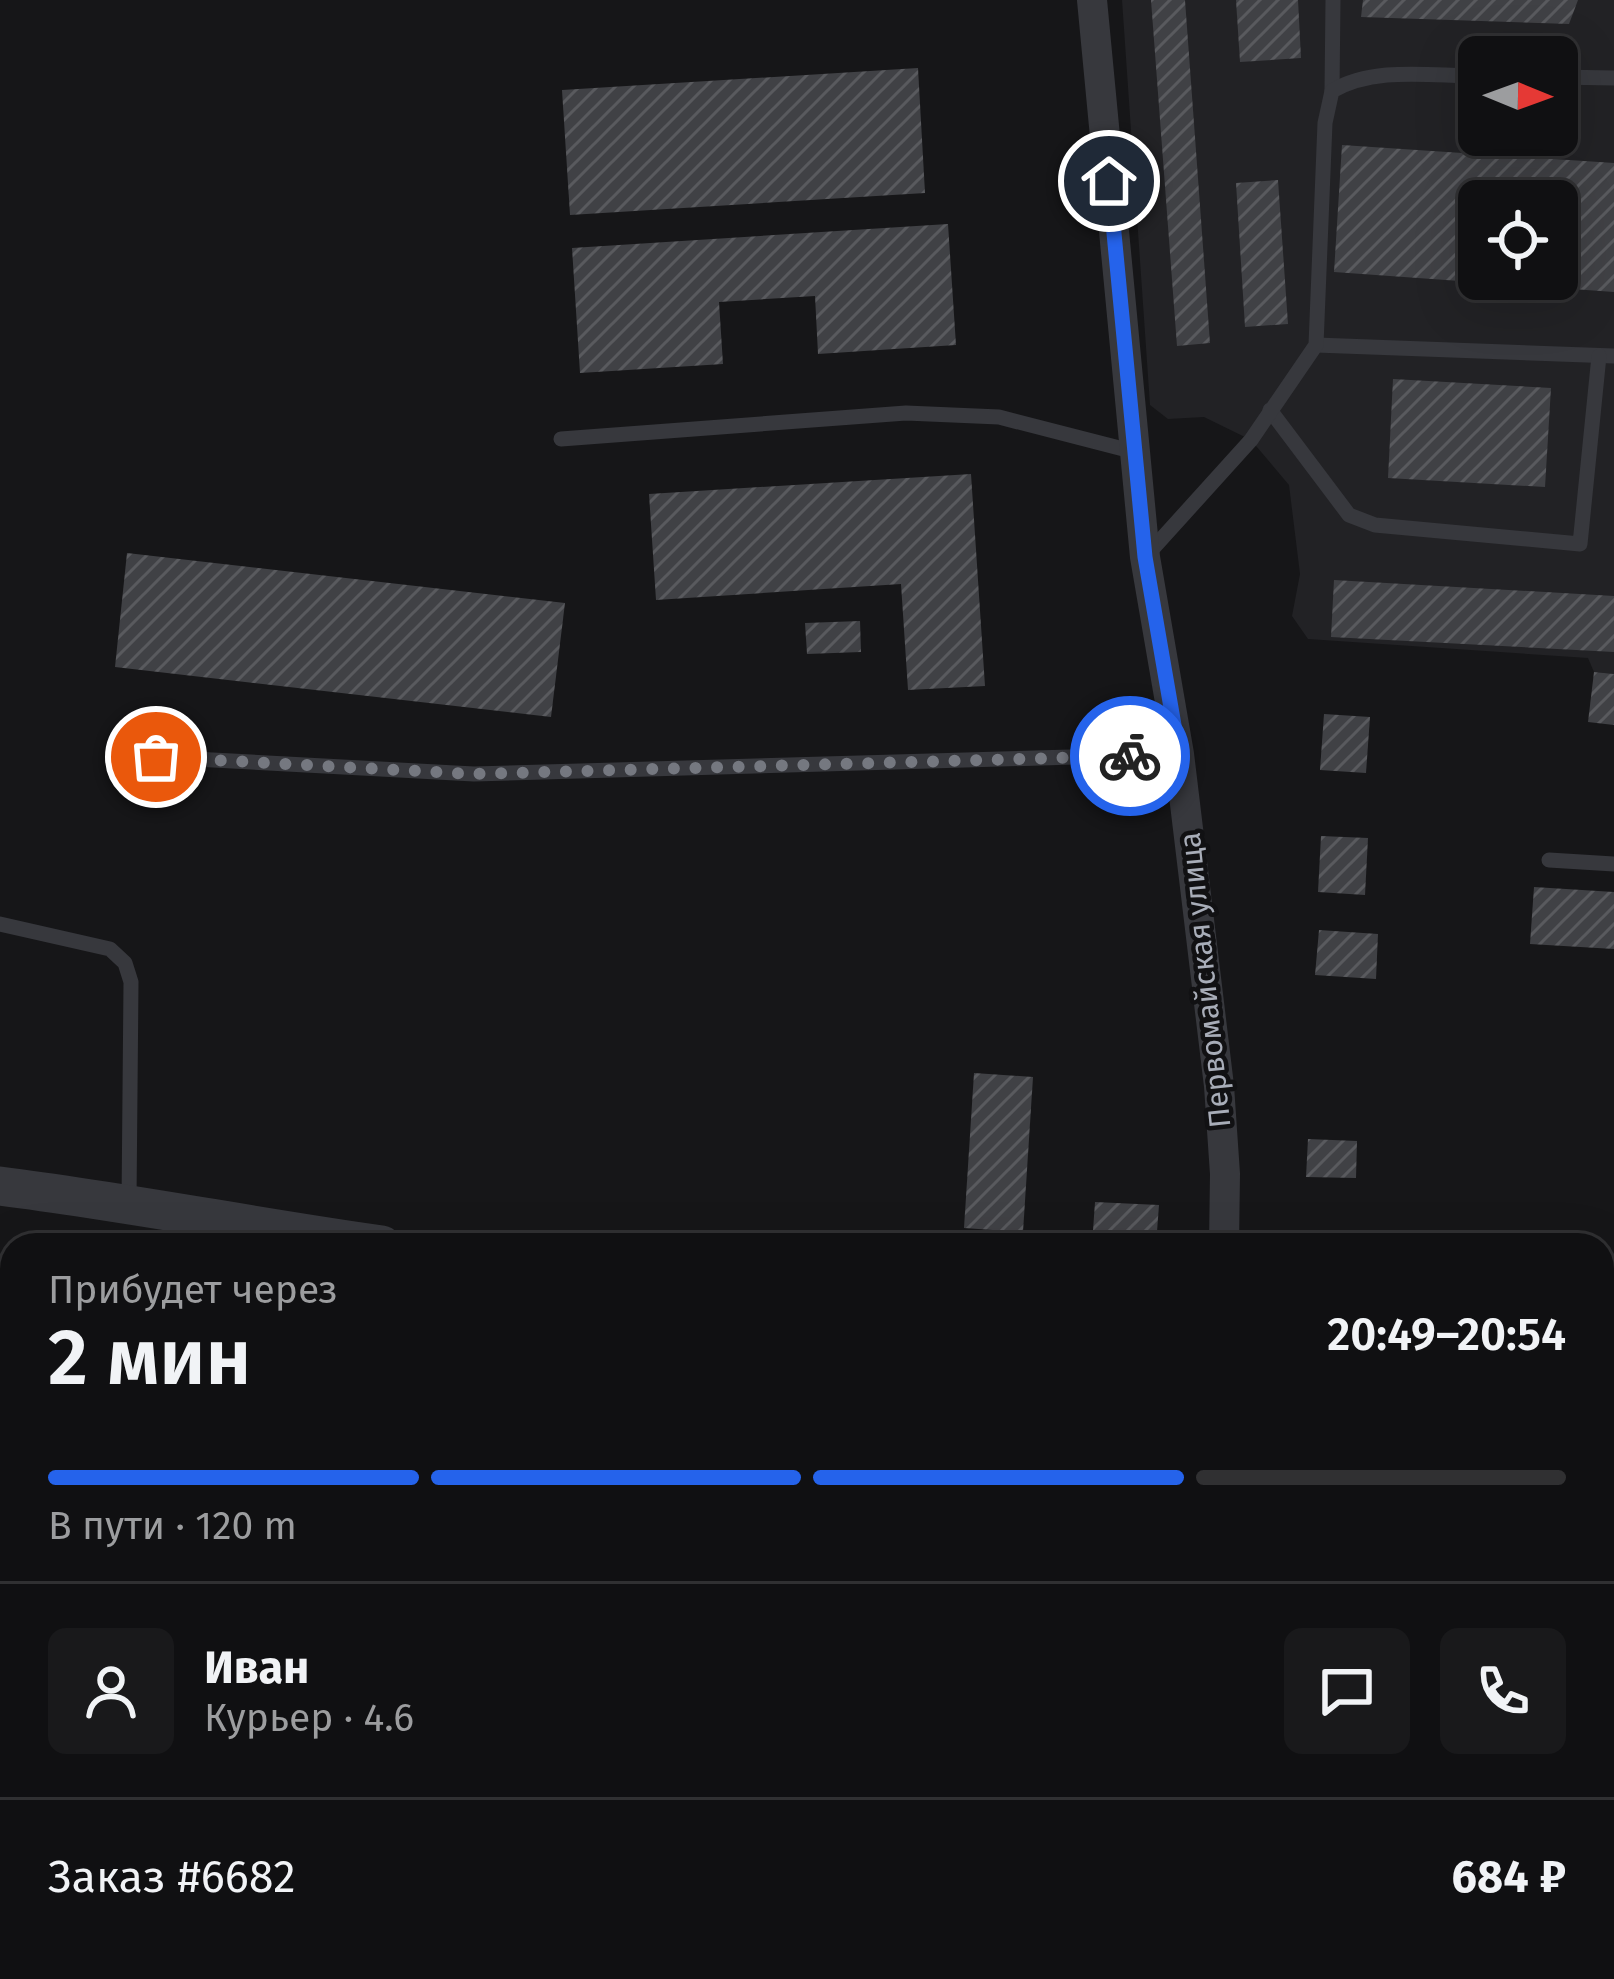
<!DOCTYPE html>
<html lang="ru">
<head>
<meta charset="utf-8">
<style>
	body { margin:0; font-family:"Fira Sans",sans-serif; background:#19191b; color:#f1f3f6; height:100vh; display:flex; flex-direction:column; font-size:45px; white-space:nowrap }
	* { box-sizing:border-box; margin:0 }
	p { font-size:39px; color:#9c9d9f }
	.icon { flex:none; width:66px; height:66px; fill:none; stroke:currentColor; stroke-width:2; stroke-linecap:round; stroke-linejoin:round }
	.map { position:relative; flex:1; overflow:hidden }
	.side { position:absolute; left:0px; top:1233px; width:1614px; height:747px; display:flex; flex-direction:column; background:#101012; border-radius:36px 36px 0 0; box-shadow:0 12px 48px #0002,0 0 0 3px #303032 }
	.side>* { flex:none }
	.needle { width:78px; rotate:91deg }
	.fabs { position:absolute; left:1458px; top:36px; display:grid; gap:24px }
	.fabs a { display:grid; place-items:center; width:120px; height:120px; border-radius:18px; background:#101012; box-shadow:0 12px 48px #0002,0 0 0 3px #303032; font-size:60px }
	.pin { position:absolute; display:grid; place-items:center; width:102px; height:102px; color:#fff; margin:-51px; border:6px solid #fff; border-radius:50%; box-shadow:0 3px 12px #0007 }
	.courier { position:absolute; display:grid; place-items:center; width:120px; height:120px; margin:-60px; border:9px solid #2563eb; border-radius:50%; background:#fff; color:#222; box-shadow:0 3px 15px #0007 }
	.head em { font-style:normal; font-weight:600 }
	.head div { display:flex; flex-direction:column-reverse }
	.head { display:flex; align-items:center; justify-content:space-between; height:204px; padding:0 48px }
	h1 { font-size:78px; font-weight:600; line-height:90px }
	.bar { display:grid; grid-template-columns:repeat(4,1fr); gap:18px 12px; align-content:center; height:144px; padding:0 48px }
	.bar i { height:15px; border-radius:9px; background:#303032 }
	.bar .selected { background:#2563eb }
	.bar p { grid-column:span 4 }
	.line { display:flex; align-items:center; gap:30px; padding:0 48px; border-top:3px solid #303032 }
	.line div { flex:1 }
	.round { display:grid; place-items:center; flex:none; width:126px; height:126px; border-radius:18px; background:#19191b }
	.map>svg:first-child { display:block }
	.built { fill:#222225; fill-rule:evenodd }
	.building { fill:url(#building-hatch); fill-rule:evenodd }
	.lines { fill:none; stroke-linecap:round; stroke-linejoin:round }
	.service { stroke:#37383d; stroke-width:15 }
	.minor { stroke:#37383d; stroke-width:30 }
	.tertiary { stroke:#37383d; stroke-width:39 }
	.done { stroke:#757880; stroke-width:12; stroke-dasharray:0 21.6 }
	.route { stroke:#2563eb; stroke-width:15 }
	.labels { text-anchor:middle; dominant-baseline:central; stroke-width:9; stroke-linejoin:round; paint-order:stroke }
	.street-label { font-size:30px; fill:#a8adb8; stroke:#111113 }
</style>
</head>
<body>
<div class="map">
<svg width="1614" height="1979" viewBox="0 0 1614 1979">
	<defs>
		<pattern id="building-hatch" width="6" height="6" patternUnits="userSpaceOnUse" patternTransform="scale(3)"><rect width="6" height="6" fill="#404145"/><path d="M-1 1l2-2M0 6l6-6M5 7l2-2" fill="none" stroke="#595a5e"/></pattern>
	</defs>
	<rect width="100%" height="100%" fill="#161618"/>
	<path class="built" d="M1122,0h492v674l-20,-2 -6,-14 -280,-19 -16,-23 8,-42 -11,-89 -38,-45 -47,-23 -36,2 -18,-14zM1479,57h78v78h-78zM1479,201h78v78h-78z"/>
	<g class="building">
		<polygon points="1151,0 1185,0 1210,343 1177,346"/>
		<polygon points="1236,0 1298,0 1301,58 1240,62"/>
		<polygon points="1363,0 1578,0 1569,24 1361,17"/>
		<polygon points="918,68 925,193 570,215 562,90"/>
		<path d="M1342,145l272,18v129l-280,-20zM1479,201h78v78h-78z"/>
		<polygon points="1278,180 1288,324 1245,327 1236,183"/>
		<polygon points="948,224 956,345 818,354 815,296 719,302 723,364 580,373 572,248"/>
		<polygon points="1393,379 1551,388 1545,487 1388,478"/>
		<polygon points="971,474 985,686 908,690 901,584 656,600 649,494"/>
		<polygon points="127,553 565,603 551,717 115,667"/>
		<polygon points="1334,580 1614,596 1614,652 1331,637"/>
		<polygon points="860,621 861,652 807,654 805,623"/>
		<polygon points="1594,672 1614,674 1614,725 1588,722"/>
		<polygon points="1324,714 1370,717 1366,773 1320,770"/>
		<polygon points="1321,836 1368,838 1365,895 1318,892"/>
		<polygon points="1534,887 1614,892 1614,949 1530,944"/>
		<polygon points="1319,930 1378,934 1376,979 1315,975"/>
		<polygon points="974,1073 1033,1077 1023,1232 964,1228"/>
		<polygon points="1308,1139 1357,1141 1356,1178 1306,1177"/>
		<polygon points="1095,1202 1159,1205 1156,1245 1092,1245"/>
		<polygon points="1310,1236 1362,1242 1362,1245 1309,1245"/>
		<polygon points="121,1968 171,1968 172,1979 123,1979"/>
		<polygon points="664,1968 710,1968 709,1979 664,1979"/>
		<polygon points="455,1971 537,1972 537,1979 455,1979"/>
	</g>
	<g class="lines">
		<g class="service">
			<polyline points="1557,77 1614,78"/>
			<polyline points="1332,91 1333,0"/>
			<polyline points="1316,345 1614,356"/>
			<polyline points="1270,410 1349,515 1375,525 1580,544 1599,356"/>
			<polyline points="561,439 906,413 999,417 1135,452"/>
			<path d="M1147,555l104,-115 65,-95 9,-222 7,-32c43,-25 98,-15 147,-15"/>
			<polyline points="156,757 474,774 1179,754"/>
			<polyline points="1549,860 1614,864"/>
			<polyline points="0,924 110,949 125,963 131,982 129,1202"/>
		</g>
		<g class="minor">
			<polyline points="1092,0 1145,557 1179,754 1219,1086 1225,1174 1224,1245"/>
			<polyline points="1225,1968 1225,1979"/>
			<polyline points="602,1979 602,1968"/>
		</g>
		<g class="tertiary">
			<path d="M0,1186c128,16 254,41 382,59"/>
			<polyline points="1602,1403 1614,1404"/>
		</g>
	</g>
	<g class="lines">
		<polyline class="done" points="156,757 474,774 1130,756"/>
		<polyline class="route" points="1109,181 1145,557 1179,754 1130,756"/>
	</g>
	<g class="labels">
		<g class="street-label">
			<text transform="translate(1205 980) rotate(-96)">Первомайская улица</text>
		</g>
	</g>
</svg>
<div class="fabs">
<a><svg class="needle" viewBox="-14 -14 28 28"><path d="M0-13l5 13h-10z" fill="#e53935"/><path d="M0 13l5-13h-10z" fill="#9c9d9f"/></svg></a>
<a><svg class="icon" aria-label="locate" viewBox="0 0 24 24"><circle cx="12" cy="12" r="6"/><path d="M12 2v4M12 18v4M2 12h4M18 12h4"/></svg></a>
</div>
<div class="pin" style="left:156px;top:757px;background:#ea580c"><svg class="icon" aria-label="bag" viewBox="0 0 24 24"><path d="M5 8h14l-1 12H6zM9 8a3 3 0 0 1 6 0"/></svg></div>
<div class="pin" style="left:1109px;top:181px;background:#1f2937"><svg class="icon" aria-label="home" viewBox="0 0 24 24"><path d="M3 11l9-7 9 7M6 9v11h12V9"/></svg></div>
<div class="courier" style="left:1130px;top:756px"><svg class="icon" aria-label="bike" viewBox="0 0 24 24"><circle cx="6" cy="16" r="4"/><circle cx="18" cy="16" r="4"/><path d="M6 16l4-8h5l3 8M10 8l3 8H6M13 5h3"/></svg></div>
<section class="side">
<div class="head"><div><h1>2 мин</h1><p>Прибудет через</p></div><em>20:49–20:54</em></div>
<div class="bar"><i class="selected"></i><i class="selected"></i><i class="selected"></i><i></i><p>В пути · 120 m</p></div>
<div class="line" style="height:216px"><a class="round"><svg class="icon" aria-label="person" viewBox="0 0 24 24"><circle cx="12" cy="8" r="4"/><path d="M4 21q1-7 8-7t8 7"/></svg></a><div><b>Иван</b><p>Курьер · 4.6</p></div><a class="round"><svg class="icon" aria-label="chat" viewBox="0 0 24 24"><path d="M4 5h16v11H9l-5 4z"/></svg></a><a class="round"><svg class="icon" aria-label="phone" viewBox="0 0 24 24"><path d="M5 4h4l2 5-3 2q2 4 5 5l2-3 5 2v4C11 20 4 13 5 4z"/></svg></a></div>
<div class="line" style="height:156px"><div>Заказ #6682</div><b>684 ₽</b></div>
</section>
</div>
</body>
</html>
